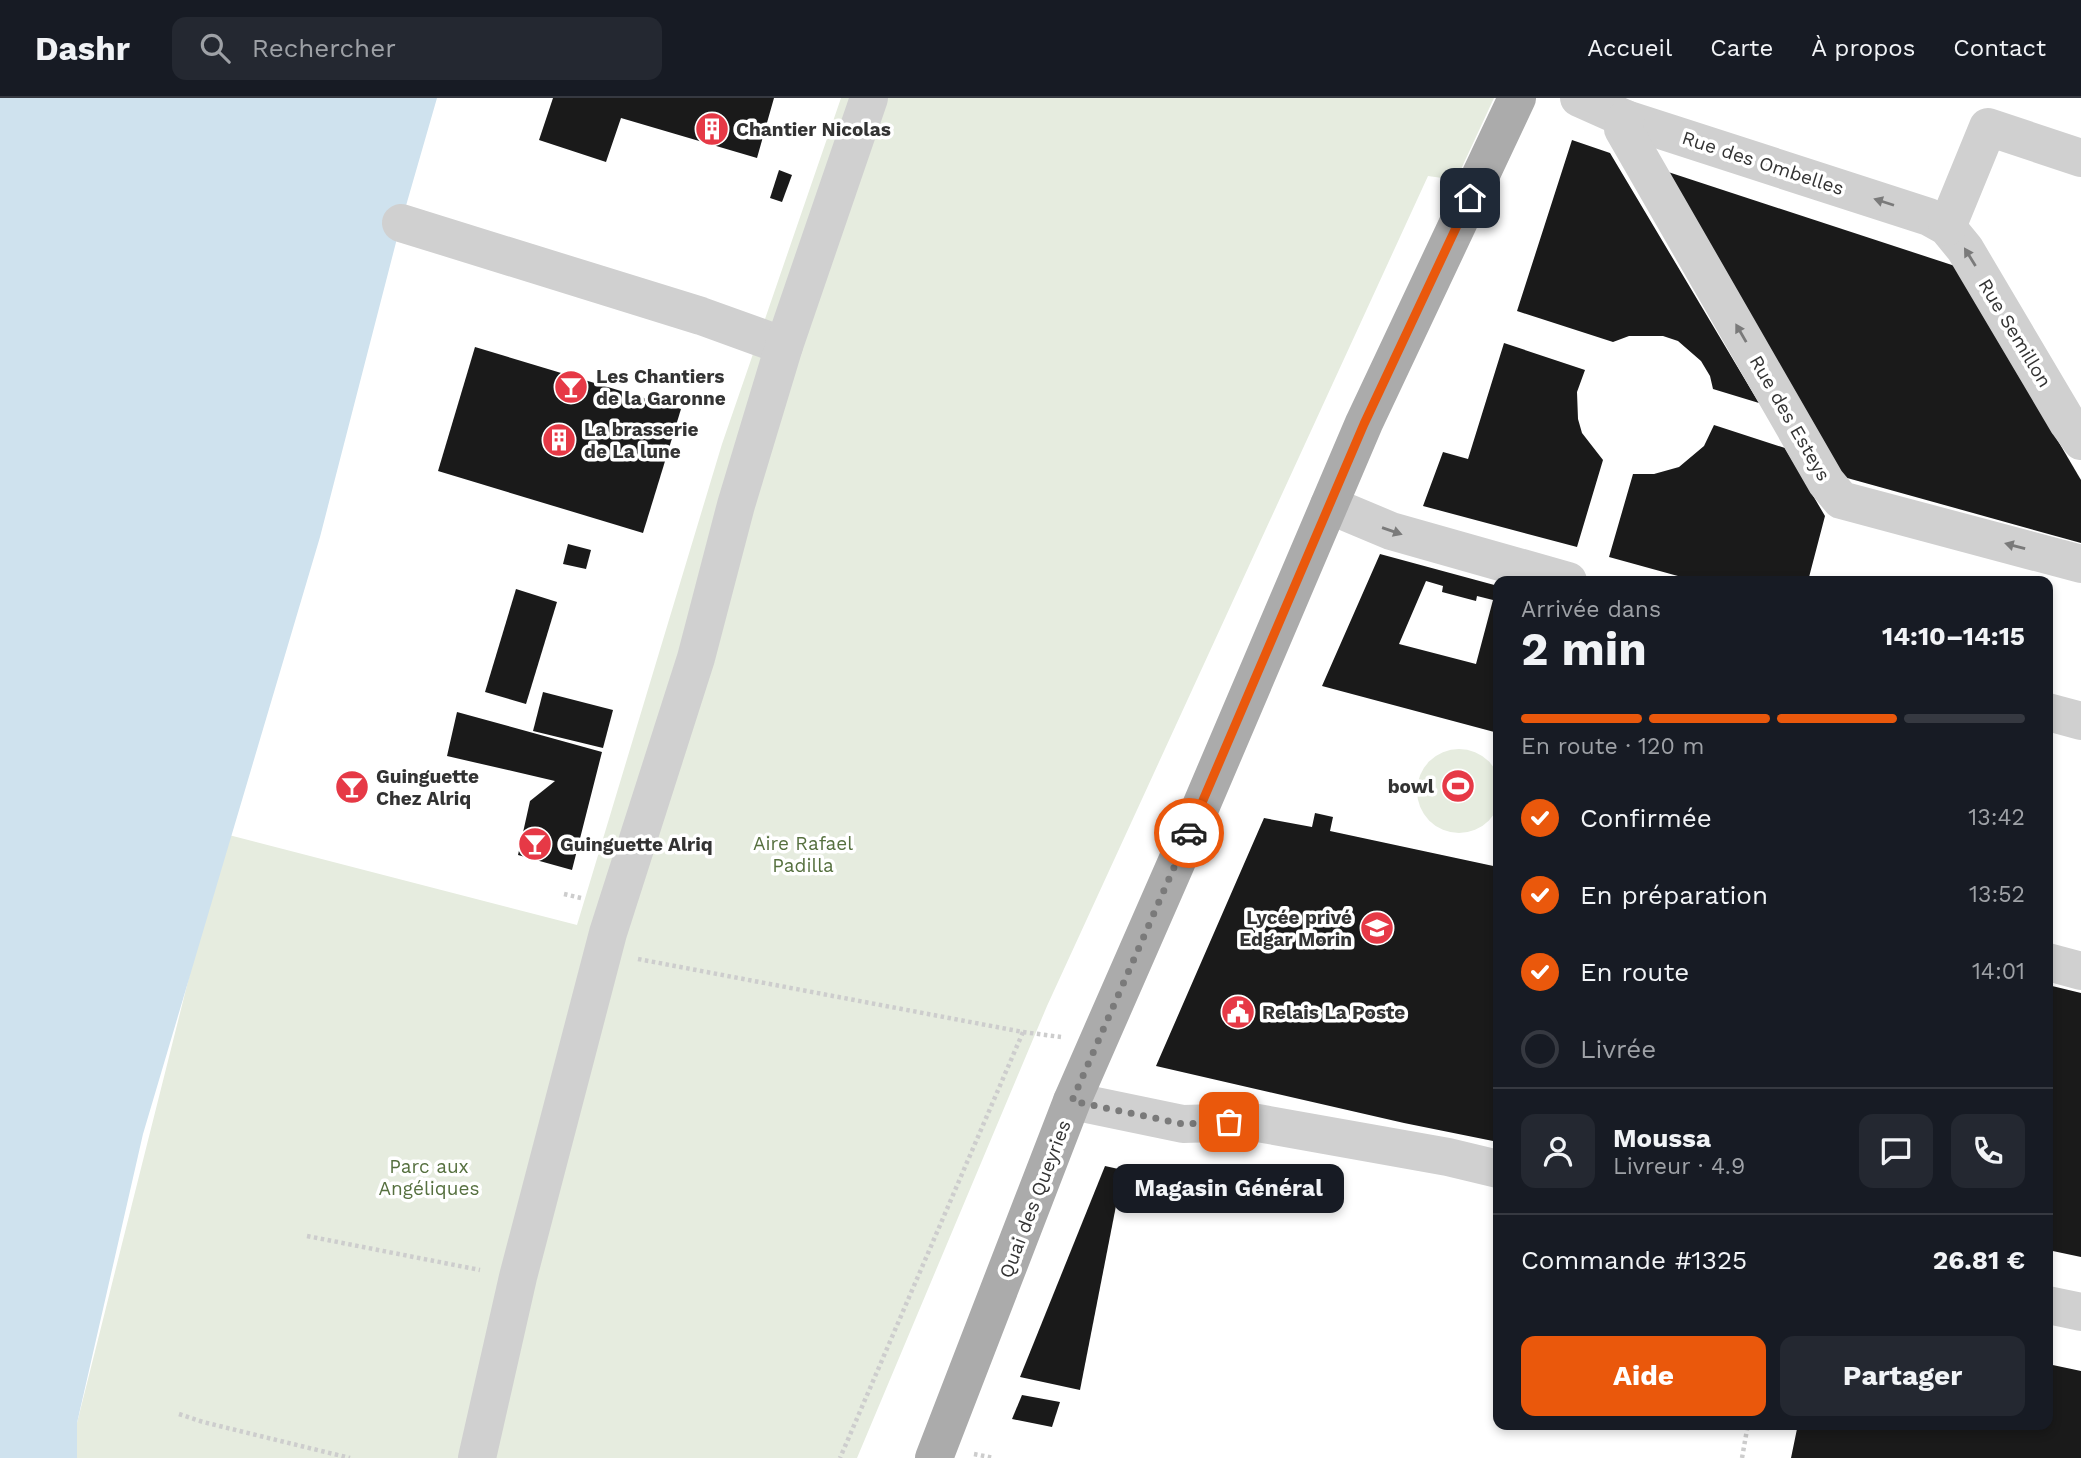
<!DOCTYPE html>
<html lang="fr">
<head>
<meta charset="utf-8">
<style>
	body { margin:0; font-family:"Work Sans",sans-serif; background:#242831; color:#f1f3f6; height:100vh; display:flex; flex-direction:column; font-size:26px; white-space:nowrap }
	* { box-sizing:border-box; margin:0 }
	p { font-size:23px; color:#9ea1a6 }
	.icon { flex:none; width:38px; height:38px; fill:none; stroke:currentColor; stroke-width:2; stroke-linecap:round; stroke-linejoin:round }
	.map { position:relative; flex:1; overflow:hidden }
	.panel { position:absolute; left:1493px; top:478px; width:560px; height:854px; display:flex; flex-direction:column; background:#171b24; border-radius:14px; box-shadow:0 4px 10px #0003 }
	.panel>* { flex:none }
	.pin { position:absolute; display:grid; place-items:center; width:60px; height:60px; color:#fff; margin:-30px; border-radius:14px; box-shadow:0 4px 10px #0006 }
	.courier { position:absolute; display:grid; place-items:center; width:70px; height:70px; margin:-35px; border:5px solid #ea580c; border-radius:50%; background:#fff; color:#222; box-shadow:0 2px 9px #0007 }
	.bubble { position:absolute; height:49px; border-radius:14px; background:#171b24; box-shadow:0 4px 10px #0003; font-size:23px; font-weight:700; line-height:49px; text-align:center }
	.head em { font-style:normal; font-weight:700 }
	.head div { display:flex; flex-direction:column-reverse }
	.head { display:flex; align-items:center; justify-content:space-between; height:119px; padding:0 28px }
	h1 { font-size:46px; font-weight:700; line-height:52px }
	.bar { display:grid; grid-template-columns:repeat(4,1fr); gap:10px 7px; align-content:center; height:84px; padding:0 28px }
	.bar i { height:9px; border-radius:5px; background:#363941 }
	.bar .active { background:#ea580c }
	.bar p { grid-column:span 4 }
	.line { display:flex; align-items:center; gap:18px; padding:0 28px; border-top:2px solid #363941 }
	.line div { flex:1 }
	.round { display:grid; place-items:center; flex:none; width:74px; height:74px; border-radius:14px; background:#242831 }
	ol { padding:0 28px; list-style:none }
	li { display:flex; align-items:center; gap:21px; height:77px }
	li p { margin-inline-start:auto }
	li .icon { padding:7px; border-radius:50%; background:#ea580c; color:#fff; stroke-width:4 }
	li:last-child { color:#9ea1a6 }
	li i { width:38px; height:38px; border:4px solid #363941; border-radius:50% }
	.cta { display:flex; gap:14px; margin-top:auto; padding:14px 28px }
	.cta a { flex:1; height:80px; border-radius:14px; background:#ea580c; color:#fff; font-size:28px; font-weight:700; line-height:80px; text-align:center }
	.cta a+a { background:#242831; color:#f1f3f6 }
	header { display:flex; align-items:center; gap:42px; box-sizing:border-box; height:98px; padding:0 35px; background:#171b24; border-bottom:2px solid #363941 }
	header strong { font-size:33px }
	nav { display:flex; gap:38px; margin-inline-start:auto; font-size:24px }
	.search { width:490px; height:63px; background:#242831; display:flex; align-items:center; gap:18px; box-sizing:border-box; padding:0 24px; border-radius:14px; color:#9ea1a6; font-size:26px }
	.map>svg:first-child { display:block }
	.green { fill:#e6ecdf }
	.water { fill:#cfe2ee }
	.building { fill:#1a1a1a; fill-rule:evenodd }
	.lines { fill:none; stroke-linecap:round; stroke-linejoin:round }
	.path { stroke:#cdcdcd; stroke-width:4.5; stroke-dasharray:3.5 3.5; stroke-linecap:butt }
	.minor { stroke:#d0d0d0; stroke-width:38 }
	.major { stroke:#ababab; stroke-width:38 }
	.oneway { fill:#7a7a7a }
	.done { stroke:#7a7a7a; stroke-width:7; stroke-dasharray:0 12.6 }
	.route { stroke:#ea580c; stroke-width:9 }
	.labels { text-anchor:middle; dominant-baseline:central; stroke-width:7; stroke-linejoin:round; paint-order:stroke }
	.poi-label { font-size:19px; font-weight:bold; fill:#333; stroke:#fff; text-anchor:start }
	.street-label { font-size:19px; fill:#333; stroke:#fff }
	.park-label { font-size:19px; fill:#56703f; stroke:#fff }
</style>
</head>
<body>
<header>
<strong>Dashr</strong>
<div class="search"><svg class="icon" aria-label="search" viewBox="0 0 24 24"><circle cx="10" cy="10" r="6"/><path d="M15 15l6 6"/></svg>Rechercher</div>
<nav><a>Accueil</a><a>Carte</a><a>À propos</a><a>Contact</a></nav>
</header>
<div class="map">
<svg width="2081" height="1360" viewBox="0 0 2081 1360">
	<rect width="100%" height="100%" fill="#fff"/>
	<g class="green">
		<polygon points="841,0 1494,0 1456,82 1428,78 1047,908 857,1360 77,1360 77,1325 225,736 577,827 722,346"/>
		<circle cx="1459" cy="693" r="42"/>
	</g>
	<polygon class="water" points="0,0 437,0 401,125 320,439 143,1036 77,1325 77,1360 0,1360"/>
	<g class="building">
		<polygon points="553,0 774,0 757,60 621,20 606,64 539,42"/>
		<polygon points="1572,42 1610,55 1759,305 1713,291 1710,278 1701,263 1678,243 1663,238 1629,238 1613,244 1517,213"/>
		<polygon points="1659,71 1955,168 2081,382 2081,445 1840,378"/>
		<polygon points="779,72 792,77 782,104 770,100"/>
		<polygon points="1504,245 1585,272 1577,294 1578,321 1582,335 1603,362 1577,449 1423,408 1443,354 1468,361"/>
		<polygon points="475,249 681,311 643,435 438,373"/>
		<polygon points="1714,327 1785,350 1825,418 1808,483 1696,483 1609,459 1633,376 1654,376 1679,369 1704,348"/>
		<polygon points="568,446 591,452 586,471 563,466"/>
		<path d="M1380,456l118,32v147l-176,-47zM1426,483l17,5 -1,6 34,9 1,-5 16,4 -17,64 -77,-20z"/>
		<polygon points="516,491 557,504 526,606 485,594"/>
		<polygon points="543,594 613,612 603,650 533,633"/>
		<polygon points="457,614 602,654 572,772 518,757 530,703 555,683 447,658"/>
		<polygon points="1315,715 1333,719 1330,733 1498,769 1498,1044 1404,1025 1156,968 1264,720 1312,729"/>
		<polygon points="2048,887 2081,895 2081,1159 2048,1152"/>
		<polygon points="1105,1068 1123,1072 1080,1292 1020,1279"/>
		<polygon points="2048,1266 2081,1273 2081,1360 1791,1360 1798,1326 2048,1326"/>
		<polygon points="1022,1297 1060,1304 1052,1329 1012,1321"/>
	</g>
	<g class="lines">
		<g class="path">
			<polyline points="564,796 581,800"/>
			<polyline points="638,861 1023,934 840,1360"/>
			<polyline points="1023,934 1061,939"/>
			<polyline points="307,1138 480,1172"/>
			<polyline points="179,1316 203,1324 350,1360"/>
			<polyline points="974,1356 994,1360"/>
			<polyline points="1742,1360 1748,1326"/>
		</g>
		<g class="minor">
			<polyline points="1579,0 1626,21 1929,119 1947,129 1965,151 2068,325 2081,343"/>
			<polyline points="1626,21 1623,31 1826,384 1841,402 2081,466"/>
			<polyline points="401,125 701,218 784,248"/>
			<polyline points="1947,129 1988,29 2081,60"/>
			<polyline points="1329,407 1391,433 1568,483"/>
			<polyline points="2048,614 2081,623"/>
			<polyline points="2048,864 2081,873"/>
			<polyline points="1072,1003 1183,1026 1252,1024 1448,1059 1498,1071"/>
			<polyline points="2048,1207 2081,1214"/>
			<polyline points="477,1360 518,1179 608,835 696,560 736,407 784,248 869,0"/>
		</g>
		<polyline class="major" points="934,1360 1072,1003 1195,722 1364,325 1517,0"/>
	</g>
	<defs><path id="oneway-solid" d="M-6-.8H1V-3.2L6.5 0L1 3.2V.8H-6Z" transform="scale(1.75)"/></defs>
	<g class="oneway">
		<use href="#oneway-solid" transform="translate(1884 104) rotate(-162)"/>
		<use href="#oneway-solid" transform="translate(1970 159) rotate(-122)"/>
		<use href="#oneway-solid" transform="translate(1741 235) rotate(-120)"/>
		<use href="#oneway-solid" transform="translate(1392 433) rotate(19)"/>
		<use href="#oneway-solid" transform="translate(2015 448) rotate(-165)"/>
	</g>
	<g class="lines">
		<polyline class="done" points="1189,735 1072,1003 1183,1026 1229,1024"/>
		<polyline class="route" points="1189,735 1364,326 1470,100"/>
	</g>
	<defs>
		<g id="building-disc" transform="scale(1.75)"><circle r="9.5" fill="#e63946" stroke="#fff"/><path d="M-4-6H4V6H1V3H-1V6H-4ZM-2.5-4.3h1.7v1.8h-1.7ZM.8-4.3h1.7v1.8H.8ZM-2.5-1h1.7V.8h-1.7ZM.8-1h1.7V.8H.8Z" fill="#fff"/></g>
		<g id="bar-disc" transform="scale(1.75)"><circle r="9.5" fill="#e63946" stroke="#fff"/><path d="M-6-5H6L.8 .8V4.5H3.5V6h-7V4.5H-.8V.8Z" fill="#fff"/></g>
		<g id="stadium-disc" transform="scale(1.75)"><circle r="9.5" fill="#e63946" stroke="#fff"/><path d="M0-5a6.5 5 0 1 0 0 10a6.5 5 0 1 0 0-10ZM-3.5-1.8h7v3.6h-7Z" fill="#fff"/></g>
		<g id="school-disc" transform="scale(1.75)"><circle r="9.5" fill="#e63946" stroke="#fff"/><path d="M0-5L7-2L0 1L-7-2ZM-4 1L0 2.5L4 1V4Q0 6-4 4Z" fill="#fff"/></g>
		<g id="civic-disc" transform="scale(1.75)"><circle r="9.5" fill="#e63946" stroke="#fff"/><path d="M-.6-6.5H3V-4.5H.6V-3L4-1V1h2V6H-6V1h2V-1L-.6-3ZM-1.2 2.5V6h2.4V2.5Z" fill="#fff"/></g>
	</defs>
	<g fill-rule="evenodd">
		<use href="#building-disc" x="712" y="31"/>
		<use href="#bar-disc" x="571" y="289"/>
		<use href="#building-disc" x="559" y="342"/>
		<use href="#stadium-disc" x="1458" y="688"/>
		<use href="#bar-disc" x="352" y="689"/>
		<use href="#bar-disc" x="535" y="746"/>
		<use href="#school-disc" x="1377" y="830"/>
		<use href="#civic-disc" x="1238" y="914"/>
	</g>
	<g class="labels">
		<g class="poi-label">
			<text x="736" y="31">Chantier Nicolas</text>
			<text x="596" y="278">Les Chantiers<tspan x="596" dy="22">de la Garonne</tspan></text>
			<text x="584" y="331">La brasserie<tspan x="584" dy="22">de La lune</tspan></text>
			<text x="376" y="678">Guinguette<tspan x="376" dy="22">Chez Alriq</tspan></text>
			<text x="1434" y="688" text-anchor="end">bowl</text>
			<text x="560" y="746">Guinguette Alriq</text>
			<text x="1352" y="819" text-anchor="end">Lycée privé<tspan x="1352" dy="22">Edgar Morin</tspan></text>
			<text x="1262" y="914">Relais La Poste</text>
		</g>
		<g class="street-label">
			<text transform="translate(1763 65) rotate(18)">Rue des Ombelles</text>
			<text transform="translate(2015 235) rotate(59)">Rue Semillon</text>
			<text transform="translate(1790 320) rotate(60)">Rue des Esteys</text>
			<text transform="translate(1035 1101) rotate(-69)">Quai des Queyries</text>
		</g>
		<g class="park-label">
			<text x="803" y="745">Aire Rafael<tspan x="803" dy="22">Padilla</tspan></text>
			<text x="429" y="1068">Parc aux<tspan x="429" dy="22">Angéliques</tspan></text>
		</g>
	</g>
</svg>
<div class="pin" style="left:1229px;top:1024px;background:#ea580c"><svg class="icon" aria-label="bag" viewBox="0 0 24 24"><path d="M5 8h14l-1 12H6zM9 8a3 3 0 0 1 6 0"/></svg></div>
<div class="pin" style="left:1470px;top:100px;background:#1f2937"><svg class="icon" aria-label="home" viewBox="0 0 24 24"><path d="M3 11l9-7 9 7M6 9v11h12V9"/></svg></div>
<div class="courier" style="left:1189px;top:735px"><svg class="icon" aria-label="car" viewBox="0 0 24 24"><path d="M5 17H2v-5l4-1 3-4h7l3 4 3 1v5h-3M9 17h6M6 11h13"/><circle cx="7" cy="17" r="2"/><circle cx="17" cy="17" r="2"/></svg></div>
<div class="bubble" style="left:1113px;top:1066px;width:231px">Magasin Général</div>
<section class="panel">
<div class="head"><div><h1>2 min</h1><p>Arrivée dans</p></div><em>14:10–14:15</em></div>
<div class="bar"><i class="active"></i><i class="active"></i><i class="active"></i><i></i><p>En route · 120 m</p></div>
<ol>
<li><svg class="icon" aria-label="check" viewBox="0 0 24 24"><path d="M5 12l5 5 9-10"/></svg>Confirmée<p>13:42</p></li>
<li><svg class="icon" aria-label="check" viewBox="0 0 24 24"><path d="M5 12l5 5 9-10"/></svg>En préparation<p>13:52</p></li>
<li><svg class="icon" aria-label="check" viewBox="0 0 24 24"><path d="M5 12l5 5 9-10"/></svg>En route<p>14:01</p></li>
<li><i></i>Livrée</li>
</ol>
<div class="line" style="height:126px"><a class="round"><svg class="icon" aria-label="person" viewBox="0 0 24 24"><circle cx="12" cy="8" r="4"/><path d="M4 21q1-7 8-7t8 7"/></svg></a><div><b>Moussa</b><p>Livreur · 4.9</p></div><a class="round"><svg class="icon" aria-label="chat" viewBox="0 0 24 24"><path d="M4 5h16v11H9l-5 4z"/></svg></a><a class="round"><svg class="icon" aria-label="phone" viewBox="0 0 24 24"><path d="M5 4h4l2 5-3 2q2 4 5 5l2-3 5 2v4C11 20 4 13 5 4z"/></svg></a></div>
<div class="line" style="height:91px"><div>Commande #1325</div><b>26.81 €</b></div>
<div class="cta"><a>Aide</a><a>Partager</a></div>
</section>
</div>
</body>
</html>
